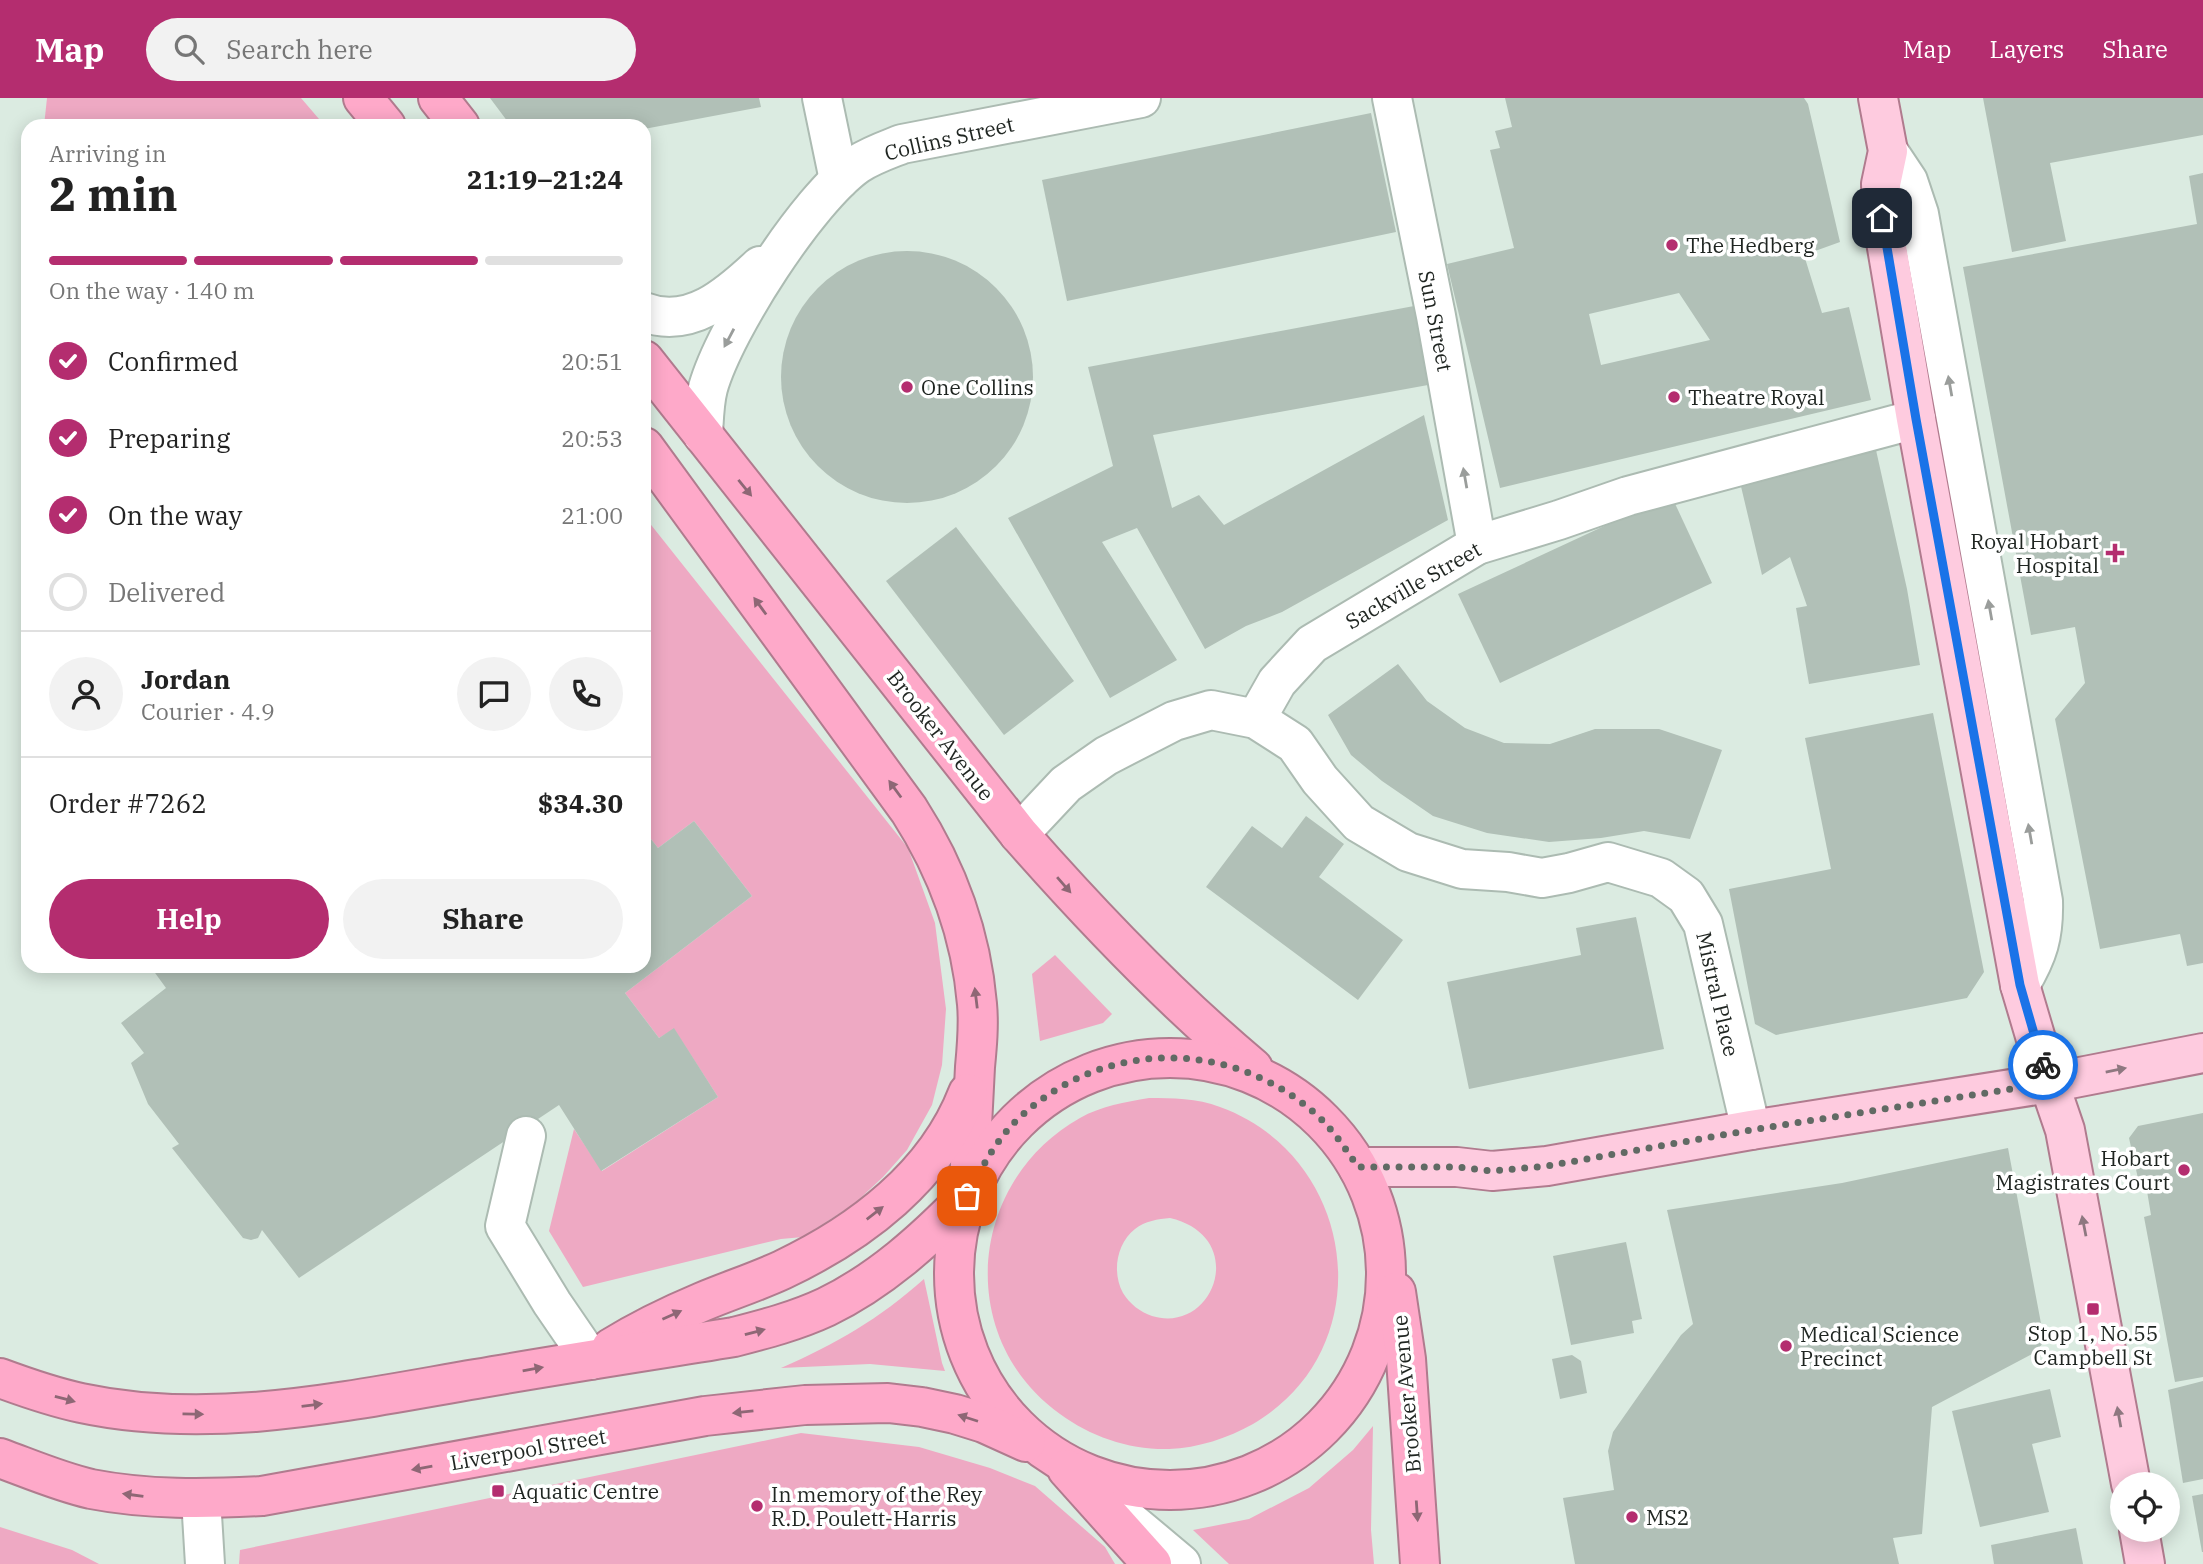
<!DOCTYPE html>
<html lang="en">
<head>
<meta charset="utf-8">
<style>
	body { margin:0; font-family:"IBM Plex Serif",serif; background:#f2f2f2; color:#222; height:100vh; display:flex; flex-direction:column; font-size:26px; white-space:nowrap }
	* { box-sizing:border-box; margin:0 }
	p { font-size:23px; color:#767676 }
	.icon { flex:none; width:38px; height:38px; fill:none; stroke:currentColor; stroke-width:2; stroke-linecap:round; stroke-linejoin:round }
	.map { position:relative; flex:1; overflow:hidden }
	.side { position:absolute; left:21px; top:21px; width:630px; height:854px; display:flex; flex-direction:column; background:#fff; border-radius:21px; box-shadow:0 4px 18px #0003 }
	.side>* { flex:none }
	.controls { position:absolute; left:2110px; top:1374px; display:grid; gap:14px }
	.controls a { display:grid; place-items:center; width:70px; height:70px; border-radius:50%; background:#fff; box-shadow:0 4px 18px #0003; font-size:35px }
	.pin { position:absolute; display:grid; place-items:center; width:60px; height:60px; color:#fff; margin:-30px; border-radius:14px; box-shadow:0 4px 10px #0006 }
	.courier { position:absolute; display:grid; place-items:center; width:70px; height:70px; margin:-35px; border:5px solid #1a73e8; border-radius:50%; background:#fff; color:#222; box-shadow:0 2px 9px #0007 }
	.summary em { font-style:normal; font-weight:700 }
	.summary div { display:flex; flex-direction:column-reverse }
	.summary { display:flex; align-items:center; justify-content:space-between; height:119px; padding:0 28px }
	h1 { font-size:46px; font-weight:700; line-height:52px }
	.bar { display:grid; grid-template-columns:repeat(4,1fr); gap:10px 7px; align-content:center; height:84px; padding:0 28px }
	.bar i { height:9px; border-radius:5px; background:#e0e0e0 }
	.bar .selected { background:#b42d6f }
	.bar p { grid-column:span 4 }
	.line { display:flex; align-items:center; gap:18px; padding:0 28px; border-top:2px solid #e0e0e0 }
	.line div { flex:1 }
	.round { display:grid; place-items:center; flex:none; width:74px; height:74px; border-radius:37px; background:#f2f2f2 }
	ol { padding:0 28px; list-style:none }
	li { display:flex; align-items:center; gap:21px; height:77px }
	li p { margin-inline-start:auto }
	li .icon { padding:7px; border-radius:50%; background:#b42d6f; color:#fff; stroke-width:4 }
	li:last-child { color:#767676 }
	li i { width:38px; height:38px; border:4px solid #e0e0e0; border-radius:50% }
	.cta { display:flex; gap:14px; margin-top:auto; padding:14px 28px }
	.cta a { flex:1; height:80px; border-radius:42px; background:#b42d6f; color:#fff; font-size:28px; font-weight:700; line-height:80px; text-align:center }
	.cta a+a { background:#f2f2f2; color:#222 }
	header { display:flex; align-items:center; gap:42px; box-sizing:border-box; height:98px; padding:0 35px; background:#b42d6f; color:#fff }
	header strong { font-size:33px }
	nav { display:flex; gap:38px; margin-inline-start:auto; font-size:24px }
	.search { width:490px; height:63px; background:#f2f2f2; display:flex; align-items:center; gap:18px; box-sizing:border-box; padding:0 24px; border-radius:38px; color:#767676; font-size:26px }
	.map>svg:first-child { display:block }
	.green { fill:#eea9c3; fill-rule:evenodd }
	.building { fill:#b1c0b7; fill-rule:evenodd }
	.lines { fill:none; stroke-linecap:round; stroke-linejoin:round }
	.minor-casing { stroke:#acbbb2; stroke-width:42 }
	.major-casing { stroke:#b07b8e; stroke-width:42 }
	.highway-casing { stroke:#b07b8e; stroke-width:42 }
	.minor { stroke:#fff; stroke-width:38 }
	.major { stroke:#fecbdf; stroke-width:38 }
	.highway { stroke:#fea9c9; stroke-width:38 }
	.oneway { fill:#9a9d9b }
	.oneway2 { fill:#8e6775 }
	.oneway3 { fill:#8e7880 }
	.done { stroke:#616a64; stroke-width:7; stroke-dasharray:0 12.6 }
	.route { stroke:#1a73e8; stroke-width:9 }
	.poi-dot { fill:#b42d6f; stroke:#fff; stroke-width:2.5 }
	.labels { text-anchor:middle; dominant-baseline:central; stroke-width:7; stroke-linejoin:round; paint-order:stroke }
	.street-label { font-size:21px; fill:#1f2521; stroke:#fff }
	.poi-label { font-size:21px; fill:#1f2521; stroke:#fff; text-anchor:start }
</style>
</head>
<body>
<header>
<strong>Map</strong>
<div class="search"><svg class="icon" aria-label="search" viewBox="0 0 24 24"><circle cx="10" cy="10" r="6"/><path d="M15 15l6 6"/></svg>Search here</div>
<nav><a>Map</a><a>Layers</a><a>Share</a></nav>
</header>
<div class="map">
<svg width="2203" height="1466" viewBox="0 0 2203 1466">
	<rect width="100%" height="100%" fill="#dbebe1"/>
	<g class="green">
		<polygon points="47,0 301,0 325,28 44,28"/>
		<polygon points="644,418 908,750 935,825 946,911 942,967 932,1007 907,1052 883,1079 854,1106 803,1139 781,1141 583,1189 549,1133 574,1031 602,1073 718,999 674,931 659,940 625,895 752,798 694,723 658,750 644,732"/>
		<polygon points="1055,857 1112,916 1103,925 1040,943 1032,876"/>
		<path d="M1149,1000c23,0 48,0 71,9 138,50 163,241 33,317 -25,14 -55,24 -84,25 -39,1 -78,-12 -109,-35 -106,-76 -92,-233 20,-296 21,-12 45,-16 69,-20zM1170,1120c80,19 44,117 -18,98 -12,-4 -22,-12 -29,-23 -11,-20 -7,-49 12,-64 10,-8 23,-10 35,-11z"/>
		<path d="M924,1181l18,84 3,8 -75,-7 -89,4c55,-24 98,-49 143,-89z"/>
		<polygon points="1373,1328 1371,1432 1374,1466 1229,1466 1193,1432 1249,1421 1309,1390 1353,1352"/>
		<polygon points="801,1335 919,1349 990,1370 1035,1388 1105,1449 1115,1466 239,1466 240,1452"/>
		<polygon points="0,1429 72,1452 99,1466 0,1466"/>
	</g>
	<g class="building">
		<polygon points="490,0 759,0 761,9 644,31 644,28 511,28"/>
		<path d="M1505,0h299l4,6 32,138 -36,13 18,58 27,-6 22,93 -371,88 -53,-224 67,-16 -24,-98 10,-2 -5,-17 17,-4zM1679,195l31,47 -109,25 -12,-51z"/>
		<polygon points="1983,0 2203,0 2203,37 2050,65 2066,143 2012,154"/>
		<polygon points="1371,15 1396,134 1067,203 1042,82"/>
		<polygon points="2203,75 2203,865 2187,868 2180,836 2100,851 2055,621 2085,585 2075,529 2031,537 1963,169 2197,126 2189,78"/>
		<circle cx="907" cy="279" r="126"/>
		<polygon points="1414,208 1428,287 1153,337 1172,410 1199,397 1224,427 1424,317 1448,422 1282,514 1246,528 1205,551 1137,430 1102,444 1177,562 1110,600 1008,420 1113,368 1088,269"/>
		<polygon points="1866,347 1876,352 1907,491 1920,567 1809,586 1796,510 1807,508 1790,459 1762,477 1739,380"/>
		<polygon points="1671,397 1712,485 1500,585 1458,496"/>
		<polygon points="956,429 1074,583 1004,637 886,483"/>
		<polygon points="1398,566 1427,603 1465,630 1504,645 1550,646 1595,631 1659,631 1722,652 1690,741 1644,733 1601,740 1549,744 1487,735 1433,718 1382,683 1351,657 1328,617"/>
		<polygon points="1933,615 1984,874 1967,900 1776,937 1755,926 1729,791 1831,771 1805,640"/>
		<polygon points="1306,718 1344,746 1319,779 1403,842 1358,902 1206,789 1252,728 1282,750"/>
		<polygon points="694,723 752,798 625,895 659,940 674,930 718,999 601,1073 559,1007 299,1180 262,1132 258,1140 251,1142 243,1140 172,1050 179,1046 148,1006 131,965 144,955 121,925 166,890 150,868 644,868 644,732 658,750"/>
		<polygon points="1636,819 1664,951 1469,991 1447,884 1581,857 1576,830"/>
		<polygon points="2203,1015 2203,1279 2175,1284 2144,1119 2151,1117 2147,1093 2141,1094 2129,1040 2138,1028"/>
		<polygon points="2008,1050 2043,1236 2042,1246 2036,1254 1932,1309 1922,1436 1893,1440 1899,1466 1575,1466 1563,1400 1614,1392 1608,1353 1613,1334 1681,1237 1693,1226 1667,1112 1842,1085"/>
		<polygon points="1626,1144 1642,1221 1632,1223 1634,1235 1571,1247 1553,1158"/>
		<polygon points="1572,1257 1581,1263 1587,1295 1560,1301 1552,1261"/>
		<polygon points="2203,1283 2203,1381 2183,1385 2168,1292"/>
		<polygon points="2050,1291 2061,1339 2032,1346 2049,1414 1980,1429 1952,1313"/>
		<polygon points="2203,1396 2203,1454 2202,1454 2192,1398"/>
		<polygon points="2076,1430 2083,1466 1994,1466 1991,1447"/>
	</g>
	<g class="lines">
		<g class="minor-casing">
			<g id="minor">
				<polyline points="822,0 839,82"/>
				<polyline points="1392,0 1436,218 1477,447"/>
				<path d="M1888,53l20,30 11,33 124,687c1,35 -5,54 -23,84"/>
				<path d="M644,214c46,18 85,-17 116,-46"/>
				<path d="M703,337c1,-16 1,-32 5,-47 17,-60 100,-189 150,-224 14,-9 29,-14 44,-20l239,-46"/>
				<polyline points="1256,621 1277,584 1312,546 1477,447 1559,422 1628,398 1916,321"/>
				<polyline points="1019,736 1066,686 1106,658 1174,623 1211,612 1256,621 1295,646 1320,682 1359,725 1408,754 1462,771 1508,774 1542,780 1569,775 1608,764 1661,780 1686,798 1703,826 1751,1032"/>
				<polyline points="526,1038 505,1128 552,1205 591,1262"/>
				<polyline points="201,1401 205,1466"/>
				<polyline points="1126,1420 1181,1466"/>
			</g>
		</g>
		<g class="major-casing">
			<g id="major">
				<polyline points="1878,0 1888,53 1881,86 1882,120 1916,321 2020,887 2049,985 2065,1032 2131,1386"/>
				<polyline points="1358,1069 1457,1069 1492,1073 1547,1068 1751,1032 2049,985 2203,955"/>
				<polyline points="2139,1432 2145,1466"/>
			</g>
		</g>
		<g class="highway-casing">
			<g id="highway">
				<polyline points="363,0 386,28"/>
				<polyline points="438,0 460,28"/>
				<path d="M644,262l375,474c73,83 149,163 234,234"/>
				<path d="M644,349l265,363c38,59 62,123 68,194 2,21 0,42 -2,63 -2,39 -4,78 -6,117"/>
				<circle cx="1170" cy="1176" r="216"/>
				<polyline points="1396,1194 1406,1261 1420,1466"/>
				<path d="M611,1250c29,-18 60,-33 91,-46 26,-11 54,-20 80,-32 78,-37 154,-94 186,-177"/>
				<path d="M0,1280c27,10 53,19 81,25 131,28 266,-2 395,-24 86,-15 172,-28 258,-42 31,-8 62,-16 92,-30 54,-26 99,-67 140,-109"/>
				<path d="M0,1360c30,11 60,24 91,31 57,11 114,10 171,7l443,-80 100,-11 83,-2 34,4 33,7 29,9 42,19"/>
				<polyline points="1067,1371 1152,1466"/>
			</g>
		</g>
		<use href="#minor" class="minor"/>
		<use href="#major" class="major"/>
		<use href="#highway" class="highway"/>
	</g>
	<defs><path id="oneway-solid" d="M-6-.8H1V-3.2L6.5 0L1 3.2V.8H-6Z" transform="scale(1.75)"/></defs>
	<g class="oneway">
		<use href="#oneway-solid" transform="translate(729 240) rotate(118)"/>
		<use href="#oneway-solid" transform="translate(1950 288) rotate(-100)"/>
		<use href="#oneway-solid" transform="translate(1465 380) rotate(-100)"/>
		<use href="#oneway-solid" transform="translate(1990 512) rotate(-100)"/>
		<use href="#oneway-solid" transform="translate(2030 736) rotate(-100)"/>
	</g>
	<g class="oneway2">
		<use href="#oneway-solid" transform="translate(745 390) rotate(51)"/>
		<use href="#oneway-solid" transform="translate(760 508) rotate(-126)"/>
		<use href="#oneway-solid" transform="translate(895 691) rotate(-126)"/>
		<use href="#oneway-solid" transform="translate(1064 787) rotate(49)"/>
		<use href="#oneway-solid" transform="translate(976 900) rotate(-97)"/>
		<use href="#oneway-solid" transform="translate(875 1115) rotate(-38)"/>
		<use href="#oneway-solid" transform="translate(672 1217) rotate(-24)"/>
		<use href="#oneway-solid" transform="translate(755 1234) rotate(-15)"/>
		<use href="#oneway-solid" transform="translate(533 1271) rotate(-10)"/>
		<use href="#oneway-solid" transform="translate(65 1301) rotate(15)"/>
		<use href="#oneway-solid" transform="translate(312 1307) rotate(-7)"/>
		<use href="#oneway-solid" transform="translate(743 1314) rotate(174)"/>
		<use href="#oneway-solid" transform="translate(193 1316) rotate(1)"/>
		<use href="#oneway-solid" transform="translate(968 1320) rotate(-162)"/>
		<use href="#oneway-solid" transform="translate(422 1370) rotate(170)"/>
		<use href="#oneway-solid" transform="translate(133 1397) rotate(-172)"/>
		<use href="#oneway-solid" transform="translate(1417 1413) rotate(86)"/>
	</g>
	<g class="oneway3">
		<use href="#oneway-solid" transform="translate(2116 972) rotate(-11)"/>
		<use href="#oneway-solid" transform="translate(2084 1128) rotate(-101)"/>
		<use href="#oneway-solid" transform="translate(2119 1319) rotate(-100)"/>
	</g>
	<g class="lines">
		<path class="done" d="M967,1098c14,-27 27,-53 49,-75 85,-83 216,-84 303,-4 16,15 27,33 39,50h99l35,4 55,-5 204,-36 298,-47 -6,-18"/>
		<polyline class="route" points="1882,120 1916,321 2020,887 2043,967"/>
	</g>
	<g class="poi-dot">
		<circle cx="1672" cy="147" r="7"/>
		<circle cx="907" cy="289" r="7"/>
		<circle cx="1674" cy="299" r="7"/>
		<path d="M2111.5 444.5h7v7h7v7h-7v7h-7v-7h-7v-7h7z"/>
		<circle cx="2184" cy="1072" r="7"/>
		<rect x="2086" y="1204" width="14" height="14" rx="3.5"/>
		<circle cx="1786" cy="1248" r="7"/>
		<rect x="491" y="1386" width="14" height="14" rx="3.5"/>
		<circle cx="757" cy="1408" r="7"/>
		<circle cx="1632" cy="1419" r="7"/>
	</g>
	<g class="labels">
		<g class="street-label">
			<text transform="translate(949 40) rotate(-13)">Collins Street</text>
			<text transform="translate(1436 223) rotate(79)">Sun Street</text>
			<text transform="translate(1413 487) rotate(-30)">Sackville Street</text>
			<text transform="translate(941 637) rotate(52)">Brooker Avenue</text>
			<text transform="translate(1718 896) rotate(77)">Mistral Place</text>
			<text transform="translate(1406 1296) rotate(-95)">Brooker Avenue</text>
			<text transform="translate(528 1351) rotate(-10)">Liverpool Street</text>
		</g>
		<g class="poi-label">
			<text x="1686" y="147">The Hedberg</text>
			<text x="921" y="289">One Collins</text>
			<text x="1688" y="299">Theatre Royal</text>
			<text x="2099" y="443" text-anchor="end">Royal Hobart<tspan x="2099" dy="24">Hospital</tspan></text>
			<text x="2170" y="1060" text-anchor="end">Hobart<tspan x="2170" dy="24">Magistrates Court</tspan></text>
			<text x="2093" y="1235" text-anchor="middle">Stop 1, No.55<tspan x="2093" dy="24">Campbell St</tspan></text>
			<text x="1800" y="1236">Medical Science<tspan x="1800" dy="24">Precinct</tspan></text>
			<text x="512" y="1393">Aquatic Centre</text>
			<text x="771" y="1396">In memory of the Rey<tspan x="771" dy="24">R.D. Poulett-Harris</tspan></text>
			<text x="1646" y="1419">MS2</text>
		</g>
	</g>
</svg>
<div class="controls">
<a><svg class="icon" aria-label="locate" viewBox="0 0 24 24"><circle cx="12" cy="12" r="6"/><path d="M12 2v4M12 18v4M2 12h4M18 12h4"/></svg></a>
</div>
<div class="pin" style="left:967px;top:1098px;background:#ea580c"><svg class="icon" aria-label="bag" viewBox="0 0 24 24"><path d="M5 8h14l-1 12H6zM9 8a3 3 0 0 1 6 0"/></svg></div>
<div class="pin" style="left:1882px;top:120px;background:#1f2937"><svg class="icon" aria-label="home" viewBox="0 0 24 24"><path d="M3 11l9-7 9 7M6 9v11h12V9"/></svg></div>
<div class="courier" style="left:2043px;top:967px"><svg class="icon" aria-label="bike" viewBox="0 0 24 24"><circle cx="6" cy="16" r="4"/><circle cx="18" cy="16" r="4"/><path d="M6 16l4-8h5l3 8M10 8l3 8H6M13 5h3"/></svg></div>
<section class="side">
<div class="summary"><div><h1>2 min</h1><p>Arriving in</p></div><em>21:19–21:24</em></div>
<div class="bar"><i class="selected"></i><i class="selected"></i><i class="selected"></i><i></i><p>On the way · 140 m</p></div>
<ol>
<li><svg class="icon" aria-label="check" viewBox="0 0 24 24"><path d="M5 12l5 5 9-10"/></svg>Confirmed<p>20:51</p></li>
<li><svg class="icon" aria-label="check" viewBox="0 0 24 24"><path d="M5 12l5 5 9-10"/></svg>Preparing<p>20:53</p></li>
<li><svg class="icon" aria-label="check" viewBox="0 0 24 24"><path d="M5 12l5 5 9-10"/></svg>On the way<p>21:00</p></li>
<li><i></i>Delivered</li>
</ol>
<div class="line" style="height:126px"><a class="round"><svg class="icon" aria-label="person" viewBox="0 0 24 24"><circle cx="12" cy="8" r="4"/><path d="M4 21q1-7 8-7t8 7"/></svg></a><div><b>Jordan</b><p>Courier · 4.9</p></div><a class="round"><svg class="icon" aria-label="chat" viewBox="0 0 24 24"><path d="M4 5h16v11H9l-5 4z"/></svg></a><a class="round"><svg class="icon" aria-label="phone" viewBox="0 0 24 24"><path d="M5 4h4l2 5-3 2q2 4 5 5l2-3 5 2v4C11 20 4 13 5 4z"/></svg></a></div>
<div class="line" style="height:91px"><div>Order #7262</div><b>$34.30</b></div>
<div class="cta"><a>Help</a><a>Share</a></div>
</section>
</div>
</body>
</html>
